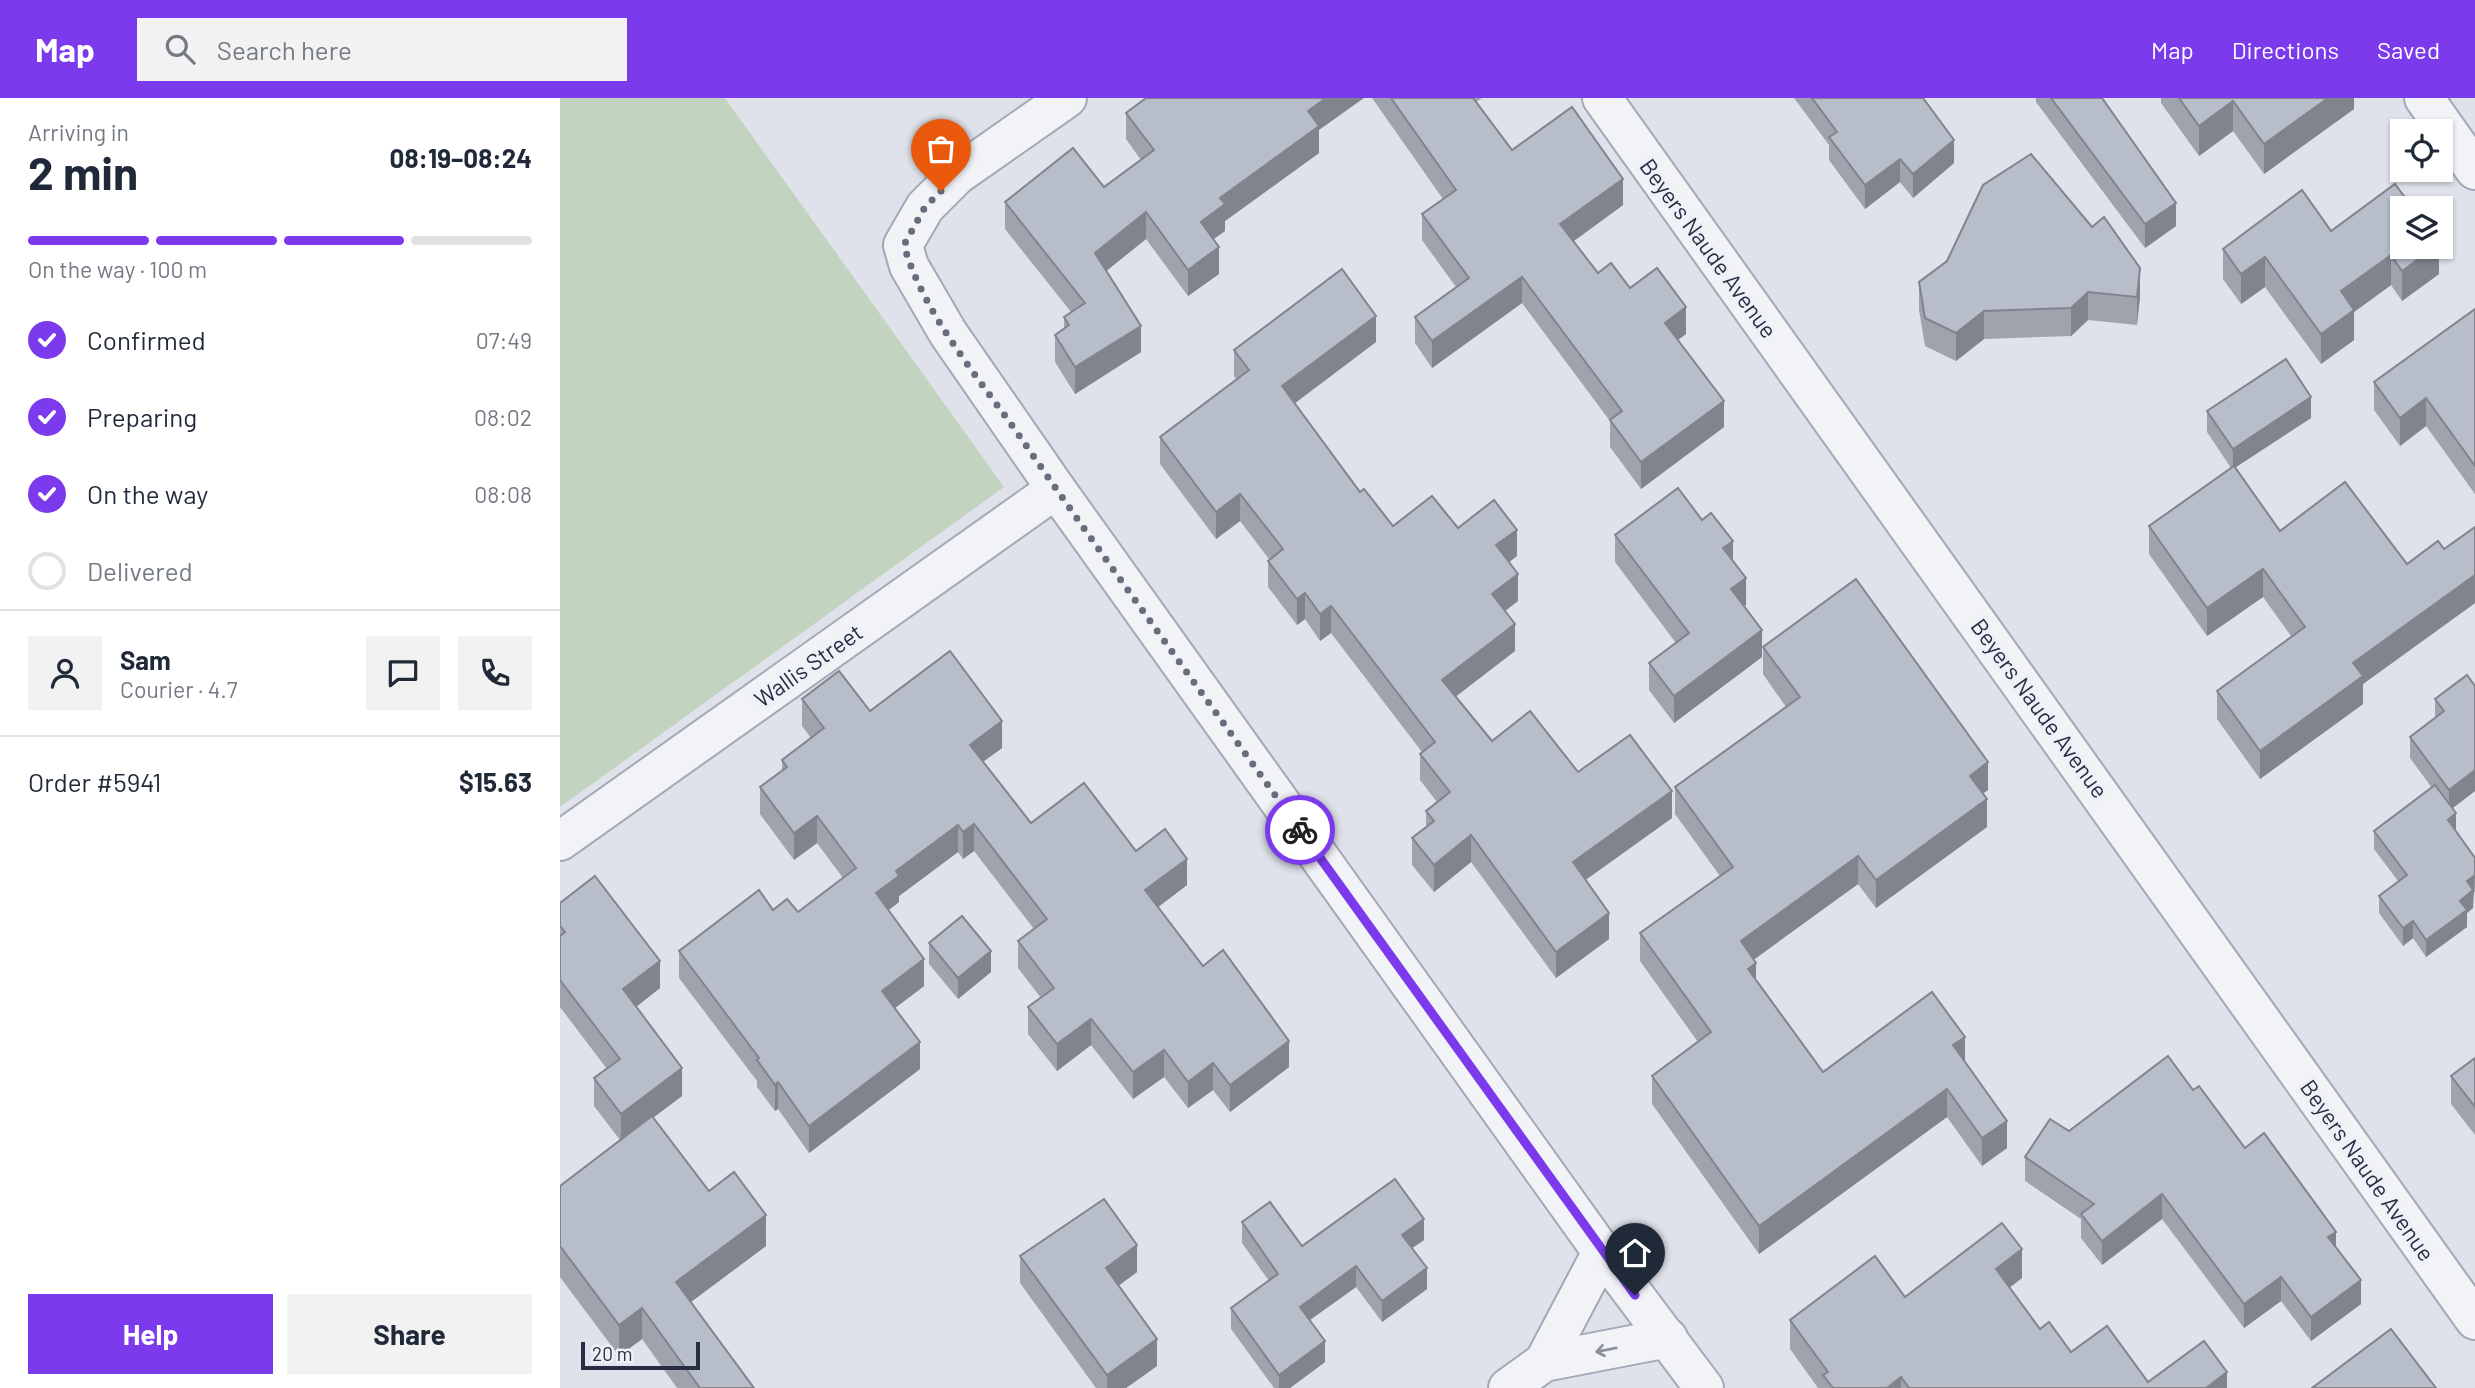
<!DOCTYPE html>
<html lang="en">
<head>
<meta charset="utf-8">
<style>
	body { margin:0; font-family:Barlow,sans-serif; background:#f2f2f3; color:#1f2937; height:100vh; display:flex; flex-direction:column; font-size:26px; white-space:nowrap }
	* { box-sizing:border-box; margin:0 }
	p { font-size:23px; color:#747a83 }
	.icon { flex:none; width:38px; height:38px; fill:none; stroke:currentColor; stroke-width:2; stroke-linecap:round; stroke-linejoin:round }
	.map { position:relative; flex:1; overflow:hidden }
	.details { display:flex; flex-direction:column; background:#fff; width:560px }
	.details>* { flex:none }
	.tools { position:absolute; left:1830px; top:21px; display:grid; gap:14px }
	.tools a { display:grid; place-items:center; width:63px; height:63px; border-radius:0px; background:#fff; box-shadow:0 2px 5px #0004; font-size:35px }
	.scale { position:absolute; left:21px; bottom:18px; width:119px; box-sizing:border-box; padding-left:7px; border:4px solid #262e42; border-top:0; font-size:19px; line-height:24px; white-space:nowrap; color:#262e42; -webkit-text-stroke:5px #eef1f7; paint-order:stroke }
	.pin { position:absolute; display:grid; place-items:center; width:60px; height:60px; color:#fff; margin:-72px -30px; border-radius:50% 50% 50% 0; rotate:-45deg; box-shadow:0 0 7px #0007 }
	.pin .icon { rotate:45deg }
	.courier { position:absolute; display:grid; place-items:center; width:70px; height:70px; margin:-35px; border:5px solid #7c3aed; border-radius:50%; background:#fff; color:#222; box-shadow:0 2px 9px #0007 }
	.summary em { font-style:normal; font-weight:700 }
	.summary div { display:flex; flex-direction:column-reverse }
	.summary { display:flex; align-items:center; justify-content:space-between; height:119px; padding:0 28px }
	h1 { font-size:46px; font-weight:700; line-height:52px }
	.bar { display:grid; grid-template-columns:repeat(4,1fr); gap:10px 7px; align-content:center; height:84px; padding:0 28px }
	.bar i { height:9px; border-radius:5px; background:#e0e1e3 }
	.bar .on { background:#7c3aed }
	.bar p { grid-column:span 4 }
	.line { display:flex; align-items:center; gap:18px; padding:0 28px; border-top:2px solid #e0e1e3 }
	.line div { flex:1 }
	.round { display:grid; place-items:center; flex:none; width:74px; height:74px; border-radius:0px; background:#f2f2f3 }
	ol { padding:0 28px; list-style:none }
	li { display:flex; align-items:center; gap:21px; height:77px }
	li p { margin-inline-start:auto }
	li .icon { padding:7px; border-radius:50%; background:#7c3aed; color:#fff; stroke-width:4 }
	li:last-child { color:#747a83 }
	li i { width:38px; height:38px; border:4px solid #e0e1e3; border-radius:50% }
	.action { display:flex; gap:14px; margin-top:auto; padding:14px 28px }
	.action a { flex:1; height:80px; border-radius:0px; background:#7c3aed; color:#fff; font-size:28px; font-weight:700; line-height:80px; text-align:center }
	.action a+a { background:#f2f2f3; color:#1f2937 }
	header { display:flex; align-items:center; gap:42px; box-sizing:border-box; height:98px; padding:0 35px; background:#7c3aed; color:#fff }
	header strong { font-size:33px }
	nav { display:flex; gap:38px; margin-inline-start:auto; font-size:24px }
	.search { width:490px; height:63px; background:#f2f2f3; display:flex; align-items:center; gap:18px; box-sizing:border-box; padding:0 24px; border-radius:0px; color:#747a83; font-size:26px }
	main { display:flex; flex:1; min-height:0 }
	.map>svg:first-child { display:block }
	.green { fill:#c2d4bf }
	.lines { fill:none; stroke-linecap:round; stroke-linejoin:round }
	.street-casing { stroke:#a4a8b4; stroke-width:42 }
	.street { stroke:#f2f3f7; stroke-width:38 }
	.wall { fill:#9ea3ae }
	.shaded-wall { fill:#81848d }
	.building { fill:#b8bdca; stroke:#81848d; stroke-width:2 }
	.oneway { stroke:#8c909c }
	.done { stroke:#676d7d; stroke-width:7; stroke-dasharray:0 12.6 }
	.route { stroke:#7c3aed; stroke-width:9 }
	.labels { text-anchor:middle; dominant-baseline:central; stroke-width:7; stroke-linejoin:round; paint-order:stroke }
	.street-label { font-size:23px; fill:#262e42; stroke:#eef1f7 }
</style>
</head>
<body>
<header>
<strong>Map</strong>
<div class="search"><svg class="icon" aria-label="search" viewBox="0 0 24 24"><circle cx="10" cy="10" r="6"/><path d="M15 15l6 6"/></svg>Search here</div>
<nav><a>Map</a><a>Directions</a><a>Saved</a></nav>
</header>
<main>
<section class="details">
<div class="summary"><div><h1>2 min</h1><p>Arriving in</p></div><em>08:19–08:24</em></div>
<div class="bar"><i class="on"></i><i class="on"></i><i class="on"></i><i></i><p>On the way · 100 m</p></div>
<ol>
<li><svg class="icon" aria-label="check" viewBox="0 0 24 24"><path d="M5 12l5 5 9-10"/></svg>Confirmed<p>07:49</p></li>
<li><svg class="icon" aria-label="check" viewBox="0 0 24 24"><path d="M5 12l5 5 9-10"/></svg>Preparing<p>08:02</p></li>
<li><svg class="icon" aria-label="check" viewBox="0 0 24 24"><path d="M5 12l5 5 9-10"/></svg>On the way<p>08:08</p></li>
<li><i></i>Delivered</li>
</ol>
<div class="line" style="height:126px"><a class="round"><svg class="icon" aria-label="person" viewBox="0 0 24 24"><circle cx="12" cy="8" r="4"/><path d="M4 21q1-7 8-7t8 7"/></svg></a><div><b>Sam</b><p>Courier · 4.7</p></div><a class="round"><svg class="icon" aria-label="chat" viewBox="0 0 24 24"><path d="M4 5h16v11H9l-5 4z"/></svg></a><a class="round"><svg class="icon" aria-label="phone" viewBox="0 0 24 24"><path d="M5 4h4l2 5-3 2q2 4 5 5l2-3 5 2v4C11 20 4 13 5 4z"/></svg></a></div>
<div class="line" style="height:91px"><div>Order #5941</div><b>$15.63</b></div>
<div class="action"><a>Help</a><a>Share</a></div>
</section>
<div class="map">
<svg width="1915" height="1290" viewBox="0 0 1915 1290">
	<rect width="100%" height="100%" fill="#dfe2ea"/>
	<polygon class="green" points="0,0 165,0 444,389 0,709"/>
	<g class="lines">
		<g class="street-casing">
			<g id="street">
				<polyline points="507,0 397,77 365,109 343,147 349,168 388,235 496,391 1042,1154 1144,1290"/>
				<polyline points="1042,0 1915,1222"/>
				<polyline points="1864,0 1915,72"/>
				<polyline points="0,743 496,391"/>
				<polyline points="984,1264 1042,1154"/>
				<polyline points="948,1290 984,1264 1108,1240"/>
			</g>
		</g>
		<use href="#street" class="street"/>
	</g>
	<g class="wall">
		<polygon points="812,0 922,0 916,4 952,52 1063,107 1014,143 1038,175 1070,190 1126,236 1118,242 1164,329 1081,391 1050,349 1050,323 962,205 872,270 855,245 855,219 896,189 862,142 862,116 883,101"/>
		<polygon points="1234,0 1363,0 1394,65 1353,100 1340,84 1305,111 1269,62 1269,47"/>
		<polygon points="1476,0 1542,0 1616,128 1585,150 1476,4"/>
		<polygon points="1601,0 1794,0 1794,11 1704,76 1673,33 1639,58 1601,5"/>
		<polygon points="566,15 759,32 759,55 665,123 665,133 653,141 659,176 628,198 586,141 546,173 581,254 515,296 495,264 495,237 504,231 504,219 511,214 445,131 445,104 544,89 581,62 566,41"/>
		<polygon points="1771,133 1879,149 1879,176 1842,203 1831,187 1794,214 1794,242 1761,266 1705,189 1681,206 1663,181 1663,151"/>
		<polygon points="1387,163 1580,198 1577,227 1528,222 1511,238 1424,241 1396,263 1365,248 1359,212 1359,184"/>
		<polygon points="1915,211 1915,396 1866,328 1840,348 1814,312 1814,284"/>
		<polygon points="816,244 734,305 800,394 833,428 898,430 957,458 949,464 958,503 945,513 955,553 895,599 932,643 1018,674 1112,720 1025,782 1049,841 996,880 911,764 874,794 852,767 852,740 866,729 866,713 877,704 860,682 860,656 862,654 771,535 760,543 745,521 737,527 708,489 708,463 709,461 680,423 656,441 600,366 600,339 677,282 674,278 674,252"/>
		<polygon points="1647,313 1751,320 1676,369 1720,433 1847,466 1884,451 1915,429 1915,505 1803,586 1803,606 1700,681 1657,621 1657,593 1731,538 1703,499 1647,538 1589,456 1589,428 1671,370 1647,334"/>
		<polygon points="1055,437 1173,463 1186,507 1184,509 1202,559 1114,625 1089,592 1089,565 1116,545 1055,464"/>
		<polygon points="1203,549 1428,692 1423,695 1427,729 1316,810 1298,786 1194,861 1196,882 1263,974 1405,964 1447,1050 1422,1068 1387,1019 1199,1156 1092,1006 1092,978 1138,944 1080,863 1080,835 1160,778 1115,716 1115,689 1226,609 1203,576"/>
		<polygon points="1915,588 1915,693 1892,710 1896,733 1915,760 1915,794 1913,795 1913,810 1907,815 1907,829 1866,859 1853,840 1843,848 1819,815 1819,798 1838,783 1814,751 1814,733 1872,690 1850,660 1850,639 1875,620 1875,601"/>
		<polygon points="242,601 310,613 442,650 423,664 471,725 576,753 627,787 598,809 643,868 729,969 670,1014 653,992 628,1010 604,979 573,1001 531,947 497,973 468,936 468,909 481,900 458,870 458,843 474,831 414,753 403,761 398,754 339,798 339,804 329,812 364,888 335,910 360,971 249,1055 218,1011 215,1013 197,989 197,983 119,880 119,853 213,812 238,814 283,780 257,745 234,762 200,716 200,689 222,672 222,662 251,640 242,628"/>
		<polygon points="0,805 100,890 76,909 122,998 93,1019 149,1093 206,1148 131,1204 194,1290 117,1290 82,1241 59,1258 0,1179 0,1088 60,1042 34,1008 34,980 47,971 0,909"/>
		<polygon points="369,845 431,874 398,901 369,866"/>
		<polygon points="1915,960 1915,1037 1891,1006 1891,978"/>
		<polygon points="1633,992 1776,1149 1801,1206 1751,1243 1721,1203 1684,1230 1602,1121 1542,1167 1521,1140 1521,1121 1465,1083 1465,1059 1509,1033"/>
		<polygon points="682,1124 742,1148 864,1142 852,1150 867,1191 822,1224 796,1189 750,1222 765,1264 730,1290 714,1290 671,1231 671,1210 709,1183 682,1145"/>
		<polygon points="460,1158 577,1174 558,1188 597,1268 566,1290 536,1290 460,1185"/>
		<polygon points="1462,1180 1449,1190 1480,1231 1511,1254 1588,1284 1667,1290 1258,1290 1230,1251 1230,1222 1345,1199"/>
	</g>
	<g class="shaded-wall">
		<polygon points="766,0 804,0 759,32 759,55 665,123 665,133 641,150 641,124 660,100 748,13"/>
		<polygon points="1768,0 1794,0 1794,11 1704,76 1704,46"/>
		<polygon points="1673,3 1673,33 1639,58 1639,28"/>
		<polygon points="1394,42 1394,65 1353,100 1353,76"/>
		<polygon points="1340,61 1340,84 1305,111 1305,87"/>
		<polygon points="1063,81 1063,107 1000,153 1000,126"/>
		<polygon points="1616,105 1616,128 1585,150 1585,126"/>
		<polygon points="586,114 586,141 535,182 535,155"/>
		<polygon points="659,149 659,176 628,198 628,172"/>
		<polygon points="1875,149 1879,149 1879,176 1842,203 1842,173"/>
		<polygon points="1831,157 1831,187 1794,214 1794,242 1761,266 1761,236 1781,193"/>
		<polygon points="1705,159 1705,189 1681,206 1681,176"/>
		<polygon points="1580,170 1580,198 1577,227 1577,199"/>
		<polygon points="962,179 962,205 872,270 872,243"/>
		<polygon points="1528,194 1528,222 1511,238 1511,210"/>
		<polygon points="1126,209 1126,236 1105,251 1105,225"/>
		<polygon points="1424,213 1424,241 1396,263 1396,235"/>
		<polygon points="816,218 816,244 722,315 722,288"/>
		<polygon points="581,228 581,254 515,296 515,269"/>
		<polygon points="1751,299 1751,320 1673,371 1673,351"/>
		<polygon points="1866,300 1866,328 1840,348 1840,320"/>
		<polygon points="1164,303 1164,329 1081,391 1081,364"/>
		<polygon points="680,396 680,423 656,441 656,414"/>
		<polygon points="957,432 957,458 936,474 936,447"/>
		<polygon points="1173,443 1173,470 1163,450"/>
		<polygon points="1703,471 1703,499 1647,538 1647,510"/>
		<polygon points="958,476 958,503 932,523 932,496"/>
		<polygon points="1915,477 1915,505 1803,586 1803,606 1700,681 1700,653 1793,565"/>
		<polygon points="1186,480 1186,507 1171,518 1171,491"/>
		<polygon points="745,495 745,521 737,527 737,501"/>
		<polygon points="771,508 771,535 760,543 760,516"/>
		<polygon points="955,526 955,553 882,609 882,582"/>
		<polygon points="1202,532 1202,559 1114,625 1114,598"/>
		<polygon points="442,623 442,650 410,673 410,647"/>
		<polygon points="1428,664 1428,692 1410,705 1410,678"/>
		<polygon points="1915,672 1915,693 1889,713 1889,692"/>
		<polygon points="1112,693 1112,720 1013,791 1013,764"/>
		<polygon points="1427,701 1427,729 1316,810 1316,782"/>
		<polygon points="1896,715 1896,733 1888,739 1888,722"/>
		<polygon points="257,718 257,745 234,762 234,735"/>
		<polygon points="414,726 414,753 403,761 403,734"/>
		<polygon points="398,727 398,754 339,798 339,804 316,821 316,795 336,773"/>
		<polygon points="911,737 911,764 874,794 874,767"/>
		<polygon points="1298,758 1298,786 1181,871 1181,843"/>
		<polygon points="627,761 627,787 585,819 585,792"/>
		<polygon points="1915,777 1913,810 1907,815 1907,829 1866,859 1866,842 1900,803 1907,783"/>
		<polygon points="1049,815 1049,841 996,880 996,854"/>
		<polygon points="1853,823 1853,840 1843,848 1843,830"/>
		<polygon points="431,853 431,874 398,901 398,880"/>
		<polygon points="364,861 364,888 322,920 322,893"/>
		<polygon points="100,863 100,890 63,919 63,891"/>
		<polygon points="1196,865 1196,892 1188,871"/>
		<polygon points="531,921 531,947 497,973 497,946"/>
		<polygon points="1405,939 1405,966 1393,947"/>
		<polygon points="729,943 729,969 670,1014 670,987"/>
		<polygon points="360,944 360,971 249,1055 249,1028"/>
		<polygon points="604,952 604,979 573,1001 573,974"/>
		<polygon points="653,965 653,992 628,1010 628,984"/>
		<polygon points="122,970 122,998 61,1044 61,1016"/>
		<polygon points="218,984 218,1011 215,1013 215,987"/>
		<polygon points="1387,991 1387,1019 1199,1156 1199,1128"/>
		<polygon points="1447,1023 1447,1050 1422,1068 1422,1040"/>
		<polygon points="1602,1096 1602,1121 1542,1167 1542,1143"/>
		<polygon points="206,1117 206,1148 116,1215 116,1184"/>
		<polygon points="864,1121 864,1142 842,1157 842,1137"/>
		<polygon points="1776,1134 1776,1158 1768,1139"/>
		<polygon points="577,1147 577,1174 546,1197 546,1170"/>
		<polygon points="1462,1151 1462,1180 1436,1200 1436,1171"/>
		<polygon points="796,1168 796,1189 740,1229 740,1209"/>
		<polygon points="867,1170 867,1191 822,1224 822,1203"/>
		<polygon points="1721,1179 1721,1203 1684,1230 1684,1206"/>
		<polygon points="1801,1182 1801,1206 1751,1243 1751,1219"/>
		<polygon points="82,1210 82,1241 59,1258 59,1227"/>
		<polygon points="597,1241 597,1268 566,1290 547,1290 547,1277"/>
		<polygon points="765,1243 765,1264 730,1290 719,1290 719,1277"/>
		<polygon points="1667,1274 1667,1290 1646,1290"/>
		<polygon points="1341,1279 1341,1290 1327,1290"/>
	</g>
	<g class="building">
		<polygon points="586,0 766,0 748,13 759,28 660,100 665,106 641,124 659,149 628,172 586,114 535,155 581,228 515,269 495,237 509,227 504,219 525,205 445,104 513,50 544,89 594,52 566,15"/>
		<polygon points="831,0 913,0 952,52 1012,9 1063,81 1000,126 1038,175 1051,165 1070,190 1097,170 1126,209 1105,225 1164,303 1081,364 1050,322 1062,313 962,179 872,243 855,219 909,180 862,116 896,92"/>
		<polygon points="1252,0 1363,0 1394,42 1353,76 1340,61 1305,87 1269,39 1277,34"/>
		<polygon points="1491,0 1542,0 1616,105 1585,126"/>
		<polygon points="1619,0 1768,0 1704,46 1673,3 1639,28"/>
		<polygon points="1471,56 1532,129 1544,119 1580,170 1577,199 1528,194 1511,210 1424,213 1396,235 1365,220 1359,184 1387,163 1423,87"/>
		<polygon points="1835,86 1853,110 1843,110 1843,149 1875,149 1842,173 1831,157 1781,193 1794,212 1761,236 1705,159 1681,176 1663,151 1742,92 1771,133"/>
		<polygon points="782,171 816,218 722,288 800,394 804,391 833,428 872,398 898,430 934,402 957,432 936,447 958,476 932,496 955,526 882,582 932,643 970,613 1018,674 1070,637 1112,693 1013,764 1049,815 996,854 911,737 874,767 852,740 874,723 866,713 890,694 860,656 875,644 771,508 760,516 745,495 737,501 708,463 723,451 680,396 656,414 600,339 689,272 674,252"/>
		<polygon points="1915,211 1915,368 1866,300 1840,320 1814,284"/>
		<polygon points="1726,261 1751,299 1673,351 1647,313"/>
		<polygon points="1674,368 1720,433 1785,384 1847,466 1878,443 1884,451 1915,429 1915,477 1793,565 1803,578 1700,653 1657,593 1745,529 1703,471 1647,510 1589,428"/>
		<polygon points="1118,390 1142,422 1151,415 1173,443 1163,450 1186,480 1171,491 1202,532 1114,598 1089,565 1129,535 1055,437"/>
		<polygon points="1296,481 1428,664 1410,678 1427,701 1316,782 1298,758 1181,843 1196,865 1188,871 1263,974 1372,894 1405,939 1393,947 1447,1023 1422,1040 1387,991 1199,1128 1092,978 1151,934 1080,835 1173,769 1115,689 1240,599 1203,549"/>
		<polygon points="390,553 442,623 410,647 471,725 524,685 576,753 605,731 627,761 585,792 643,868 663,852 729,943 670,987 653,965 628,984 604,952 573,974 531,921 497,946 468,909 494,890 458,843 487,821 414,726 403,734 398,727 336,773 339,778 316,795 364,861 322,893 360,944 249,1028 218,984 215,987 197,962 199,960 119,853 199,792 213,812 227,801 238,814 296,770 257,718 234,735 200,689 227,669 222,662 264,630 242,601 279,573 310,613"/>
		<polygon points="1907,577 1915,588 1915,672 1889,692 1850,639 1884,613 1875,601"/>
		<polygon points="1875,687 1896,715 1888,722 1915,760 1915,777 1907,783 1913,792 1900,803 1907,812 1866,842 1853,823 1843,830 1819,798 1847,777 1814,733"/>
		<polygon points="35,778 100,863 63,891 122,970 61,1016 34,980 60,961 0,882 0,838 5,834 0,828 0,805"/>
		<polygon points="402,818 431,853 398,880 369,845"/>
		<polygon points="1608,958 1633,992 1639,988 1685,1050 1704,1035 1776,1134 1768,1139 1801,1182 1751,1219 1721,1179 1684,1206 1602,1096 1542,1143 1521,1116 1534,1106 1465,1059 1490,1021 1509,1033"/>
		<polygon points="1915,960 1915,1009 1891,978"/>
		<polygon points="92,1018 149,1093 174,1074 206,1117 116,1184 194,1290 140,1290 82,1210 59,1227 0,1148 0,1088"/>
		<polygon points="835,1081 864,1121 842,1137 867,1170 822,1203 796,1168 740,1209 765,1243 719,1277 671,1210 718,1176 682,1124 710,1104 742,1148"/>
		<polygon points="544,1101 577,1147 546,1170 597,1241 547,1277 460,1158"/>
		<polygon points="1442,1125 1462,1151 1436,1171 1480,1231 1489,1224 1511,1254 1547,1228 1588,1284 1644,1243 1667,1274 1646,1290 1349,1290 1341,1279 1327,1290 1273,1290 1263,1277 1268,1274 1230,1222 1315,1158 1345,1199"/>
		<polygon points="1831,1231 1876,1290 1752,1290"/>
	</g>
	<defs><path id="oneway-shaft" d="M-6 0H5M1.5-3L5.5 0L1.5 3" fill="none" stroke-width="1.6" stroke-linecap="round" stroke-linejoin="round" transform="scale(1.75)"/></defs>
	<use class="oneway" href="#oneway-shaft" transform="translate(1046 1252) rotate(169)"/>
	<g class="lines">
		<path class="done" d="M381,93l-16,16 -21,38c19,70 80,139 121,199 90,130 183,257 275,386"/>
		<polyline class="route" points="740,732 1075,1197"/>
	</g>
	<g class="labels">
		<g class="street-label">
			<text transform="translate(1149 150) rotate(54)">Beyers Naude Avenue</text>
			<text transform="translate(248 567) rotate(-35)">Wallis Street</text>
			<text transform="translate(1480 610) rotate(54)">Beyers Naude Avenue</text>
			<text transform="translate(1808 1072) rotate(55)">Beyers Naude Avenue</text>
		</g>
	</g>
</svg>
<div class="tools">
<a><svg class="icon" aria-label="locate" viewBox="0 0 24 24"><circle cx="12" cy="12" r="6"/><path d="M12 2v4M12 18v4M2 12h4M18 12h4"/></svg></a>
<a><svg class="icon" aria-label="layers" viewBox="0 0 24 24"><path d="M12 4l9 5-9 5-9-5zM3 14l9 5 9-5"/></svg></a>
</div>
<div class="scale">20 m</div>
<div class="pin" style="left:381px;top:93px;background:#ea580c"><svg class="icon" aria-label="bag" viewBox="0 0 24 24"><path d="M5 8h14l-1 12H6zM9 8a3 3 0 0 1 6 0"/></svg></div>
<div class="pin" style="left:1075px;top:1197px;background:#1f2937"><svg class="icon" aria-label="home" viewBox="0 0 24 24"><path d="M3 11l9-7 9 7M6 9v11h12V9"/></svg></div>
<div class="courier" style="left:740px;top:732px"><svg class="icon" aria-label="bike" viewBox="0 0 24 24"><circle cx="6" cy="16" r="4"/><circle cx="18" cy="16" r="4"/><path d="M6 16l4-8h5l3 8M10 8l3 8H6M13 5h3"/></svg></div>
</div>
</main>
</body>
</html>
